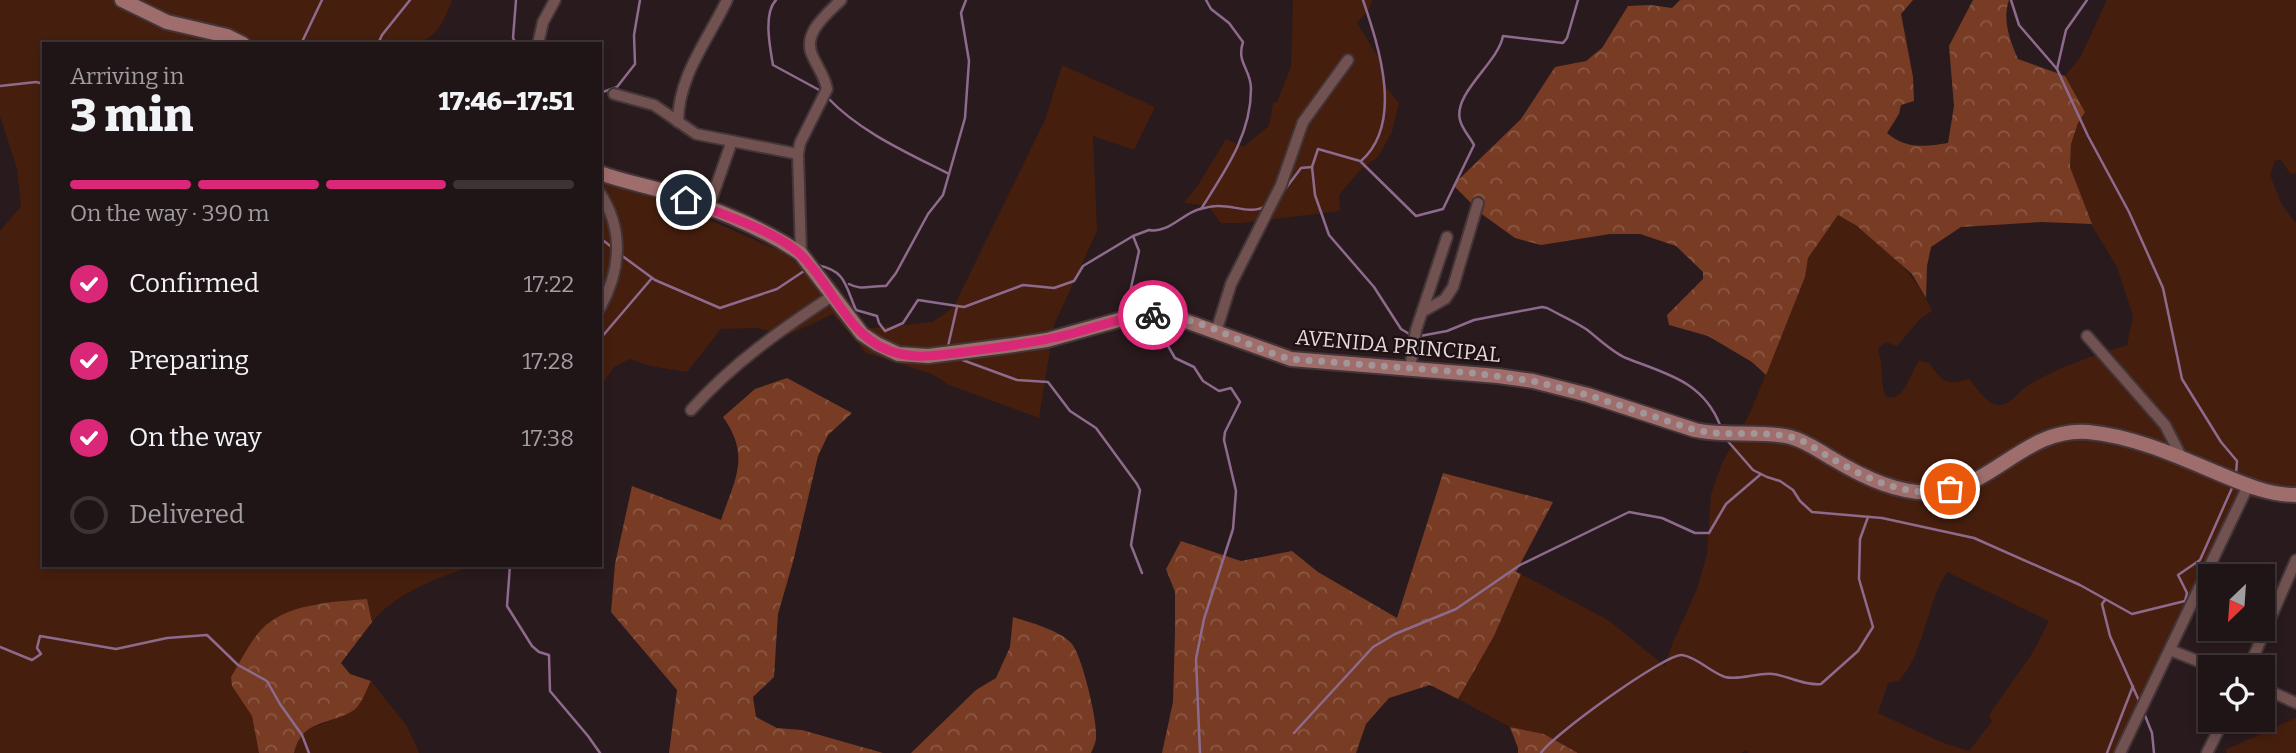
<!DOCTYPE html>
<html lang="en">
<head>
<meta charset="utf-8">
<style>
	body { margin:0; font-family:Bitter,serif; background:#2c2123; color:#f1f3f6; height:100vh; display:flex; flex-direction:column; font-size:26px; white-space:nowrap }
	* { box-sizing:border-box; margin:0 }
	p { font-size:23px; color:#a19ea1 }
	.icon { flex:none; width:38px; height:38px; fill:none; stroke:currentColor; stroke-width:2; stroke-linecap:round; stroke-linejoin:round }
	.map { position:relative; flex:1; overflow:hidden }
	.drawer { position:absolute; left:42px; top:42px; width:560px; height:525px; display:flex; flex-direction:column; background:#1f1416; border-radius:0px; box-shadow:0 4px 10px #0003,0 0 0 2px #3c3335 }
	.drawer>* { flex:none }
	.needle { width:46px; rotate:205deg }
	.fabs { position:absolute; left:2198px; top:564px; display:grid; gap:14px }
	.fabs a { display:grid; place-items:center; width:77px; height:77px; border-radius:0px; background:#1f1416; box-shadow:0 4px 10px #0003,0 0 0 2px #3c3335; font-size:35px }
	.pin { position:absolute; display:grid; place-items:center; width:60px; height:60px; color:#fff; margin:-30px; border:4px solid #fff; border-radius:50%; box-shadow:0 2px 7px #0007 }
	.courier { position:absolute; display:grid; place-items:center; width:70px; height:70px; margin:-35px; border:5px solid #db2777; border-radius:50%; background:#fff; color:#222; box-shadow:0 2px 9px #0007 }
	.headline em { font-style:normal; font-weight:800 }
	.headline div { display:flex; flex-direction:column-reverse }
	.headline { display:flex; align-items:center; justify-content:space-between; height:119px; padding:0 28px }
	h1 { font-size:46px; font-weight:800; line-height:52px }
	.bar { display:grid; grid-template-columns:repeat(4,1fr); gap:10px 7px; align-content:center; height:84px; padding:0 28px }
	.bar i { height:9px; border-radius:5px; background:#3c3335 }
	.bar .current { background:#db2777 }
	.bar p { grid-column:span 4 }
	ol { padding:0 28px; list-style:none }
	li { display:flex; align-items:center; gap:21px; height:77px }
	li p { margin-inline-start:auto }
	li .icon { padding:7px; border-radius:50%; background:#db2777; color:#fff; stroke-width:4 }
	li:last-child { color:#a19ea1 }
	li i { width:38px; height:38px; border:4px solid #3c3335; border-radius:50% }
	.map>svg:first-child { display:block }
	.green { fill:#461e0e; fill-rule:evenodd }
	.forest { fill:url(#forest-crowns) }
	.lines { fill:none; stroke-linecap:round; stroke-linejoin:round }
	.stream { stroke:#8e6b8d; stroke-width:2.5 }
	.street-casing { stroke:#433538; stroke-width:14 }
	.secondary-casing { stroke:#433538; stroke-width:18 }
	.street { stroke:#715250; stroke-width:10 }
	.secondary { stroke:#9f6e6c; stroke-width:14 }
	.done { stroke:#a39698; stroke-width:7; stroke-dasharray:0 12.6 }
	.route { stroke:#db2777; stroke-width:9 }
	.labels { text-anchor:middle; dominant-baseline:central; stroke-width:5; stroke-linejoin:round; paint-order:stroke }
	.street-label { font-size:21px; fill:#e4d9db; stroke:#1f1114 }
</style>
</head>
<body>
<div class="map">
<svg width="2296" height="753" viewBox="0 0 2296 753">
	<defs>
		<pattern id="forest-crowns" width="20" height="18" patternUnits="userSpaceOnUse" patternTransform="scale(1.75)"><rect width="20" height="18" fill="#783c24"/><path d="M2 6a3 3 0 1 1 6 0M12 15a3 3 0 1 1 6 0" fill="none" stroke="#8b5843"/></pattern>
	</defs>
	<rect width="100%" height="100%" fill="#291a1d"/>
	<g class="green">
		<path d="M0,0h452c-8,21 -15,39 -39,44h-369v521h431c-37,13 -77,26 -103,57l-5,-23 -52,5 -33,12 -50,70 20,30 7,37h-259v-522l21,-25 -4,-37 -17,-53z"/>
		<polygon points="1293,0 1372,0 1369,9 1357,23 1378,57 1386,87 1399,103 1392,132 1378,157 1360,170 1339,195 1340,211 1242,223 1221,223 1208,206 1184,203 1198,185 1226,139 1243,147 1269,126 1273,103 1277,102 1291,67"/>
		<path d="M2107,0h189v174l-6,-1 -10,-14 -5,2 -5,14 12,30 14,18v279l-59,-5 -114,256h-375v-3l-7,3h-163l-34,-19 -34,-7 -52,-28 36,-63 27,-62 87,46 57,46 8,-24 24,-53 10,-35 4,-60 11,-31 28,-50 55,-136 3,-19 30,-43c39,22 76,55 94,96l-12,8 -23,27 -11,-4 -8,7c5,16 2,31 7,47 20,8 24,-23 34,-35l10,2c14,19 16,23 40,16 7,8 16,23 27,26 14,2 21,-13 31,-19 31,-19 65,-30 100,-41l6,-29 -16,-49 -28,-46 -19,-54 1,-23 7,-21 7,-11 -20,-36 15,-18zM1947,572l102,49 -16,31 -44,63 3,6 -23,30 -28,-9 -63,-29 10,-30 11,-2c27,-31 26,-75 48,-109z"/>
		<polygon points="1062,65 1155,107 1134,150 1093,136 1097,231 1054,325 1039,418 949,385 932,374 866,353 833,314 788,335 756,328 721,329 687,372 650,366 630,359 614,367 600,387 600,178 665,200 784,253 807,271 864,329 932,322 953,308 1045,120"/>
		<path d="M371,681l36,45 12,27h-125c7,-28 18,-24 39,-33 18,-8 30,-22 38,-39z"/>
		<polygon points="2296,718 2296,753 2227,753 2225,750"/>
	</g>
	<g class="forest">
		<path d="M1680,0h233l-12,14 12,63 1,24 -13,4 -2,9 -12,19c18,16 38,14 61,10l6,-37 -5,-60 24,-46h36c-7,20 1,41 9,59l47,17 20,36 -7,11 -7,21 -1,23 22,57 -50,-2 -81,5 -30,20 -4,19 -1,32 -14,-24 -55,-48 -19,-11 -30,43 -3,19 -39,98 -14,-13 -44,-26 -39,-11 -2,-10 36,-36v-7l-27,-26 -36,-12h-30l-69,11 -26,-7 -32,-23 -30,-30 68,-66 34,-52 31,-6 16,-13 26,-42 22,-1 22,3z"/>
		<path d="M787,378l65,35 -24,22 -10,21 -25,106 -15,52 -4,63 -21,20 3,20 21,11 25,2 81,23h-214l8,-63 -66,-78 4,-48 17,-78 89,34c14,-41 30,-64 2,-103l32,-28z"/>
		<polygon points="1443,473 1553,502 1516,572 1521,574 1494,636 1458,699 1430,685 1389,698 1366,724 1356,753 1162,753 1173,702 1175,633 1175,592 1166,569 1181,541 1241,561 1292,551 1318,572 1397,618"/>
		<path d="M367,599l5,23 -31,41 9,11 21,7c-5,9 -9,23 -17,29 -24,16 -52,8 -60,43h-35l-7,-37 -20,-30 -1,-9c9,-15 18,-33 29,-46 25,-28 73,-29 107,-32z"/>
		<path d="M1013,617c16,5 49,14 59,27 10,12 26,78 24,94 0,5 -3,10 -5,15h-180l65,-63 20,-12 14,-31z"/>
		<polygon points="1510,727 1544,734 1578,753 1518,753 1518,748"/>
	</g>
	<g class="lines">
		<g class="stream">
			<path d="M776,0c-13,13 -6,48 -3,65l48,26"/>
			<polyline points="2011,0 2019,25 2057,69 2088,136 2129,212 2163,288 2182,379 2221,442 2237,461 2236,474"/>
			<polyline points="301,44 322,0"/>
			<polyline points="378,44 382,35 410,0"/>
			<polyline points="516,44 513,38 516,0"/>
			<polyline points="2057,69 2066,30 2087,0"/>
			<polyline points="0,86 36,82 44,84"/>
			<polyline points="600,93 617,87 635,64 634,35 640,0"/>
			<path d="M828,98c32,34 80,55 121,76"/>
			<path d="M1361,161c43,-38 18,-114 2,-161"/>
			<polyline points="1280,196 1301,168 1312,167"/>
			<path d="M1201,209c24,-38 50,-74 50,-120 0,-20 -15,-26 -8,-47l-14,-19 -18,-14 -5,-9"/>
			<polyline points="600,238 613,248"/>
			<polyline points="621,255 655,280 720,308 777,289 807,269"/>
			<path d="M817,265c30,6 28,21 39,45l21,6 2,7 6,8 18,-8 15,-23 46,7 59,-22 31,3 20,-7 9,-15 50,-30 16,-6c19,4 34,-17 51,-21 5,-1 11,-3 17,-3 17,-1 33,9 49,0"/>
			<path d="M849,284c12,7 23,1 37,2l10,-13 32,-59 15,-19 22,-77 4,-57 -8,-48 5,-13"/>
			<polyline points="1126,311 1139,251 1133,236"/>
			<polyline points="1143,323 1164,339 1175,358 1194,367 1203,381 1219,391 1231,388 1240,402 1225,432 1224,440 1236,491 1233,529 1204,619 1196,659 1200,753"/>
			<path d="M1411,335l-10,-6 -27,-42 -45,-52 -14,-40 -3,-28 6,-18 42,12 56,55 27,-7 31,-64c-4,-8 -12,-16 -14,-25 -7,-27 38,-57 43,-84l60,7 4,-5 11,-38"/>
			<path d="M1420,336l27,-5 27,-11 68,-13 5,1c13,7 27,13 39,21 12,9 26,23 40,29 40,16 77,23 94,67"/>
			<polyline points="600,339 652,278"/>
			<polyline points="948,346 957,307"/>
			<polyline points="957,358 1017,380 1048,382 1070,411 1096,428 1137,484 1140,490 1131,545 1142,573"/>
			<polyline points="1726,439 1753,470 1767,477 1780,481 1793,490 1800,501 1812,512 1882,518 1974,538 2080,585 2132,614 2185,601 2187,593 2178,575 2200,560 2232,488"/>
			<polyline points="510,565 507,606 532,646 539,652 549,655 550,691 588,736 600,753"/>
			<polyline points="2105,600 2102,604 2110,636 2140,703"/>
			<polyline points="0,647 32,660 41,654 37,648 40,636 116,649 167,638 207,635 238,665 267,681 280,704 302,735 309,753"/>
			<polyline points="2144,713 2152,733 2154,753"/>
			<polyline points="1294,733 1373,647 1395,634 1456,609 1520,565 1629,512 1662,518 1695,533 1709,533 1726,504 1761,474"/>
			<path d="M1541,753c9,-16 125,-100 141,-98 15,2 28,17 43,22 15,4 33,-5 48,-3 16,2 32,12 48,10l37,-33 15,-24 -14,-48 1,-40 8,-22"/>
			<polyline points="2107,753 2133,686"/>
		</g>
		<g class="street-casing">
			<g id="street">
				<polyline points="538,44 543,22 555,0"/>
				<polyline points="614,94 654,105 696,134 798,154 801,254"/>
				<path d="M678,122c0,-46 30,-82 49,-122"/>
				<path d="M798,154l2,-11 27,-54c-2,-12 -9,-21 -14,-32 -12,-23 13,-42 28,-57"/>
				<path d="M600,193c24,37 21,77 0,115"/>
				<polyline points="708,209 732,141"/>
				<polyline points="1422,312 1445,299 1453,287 1478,203"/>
				<polyline points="1216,332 1231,284 1281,185 1303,122 1348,60"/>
				<polyline points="2087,336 2165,425 2182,458"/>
				<polyline points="1410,369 1416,330 1447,237"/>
				<path d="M691,410c42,-47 88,-79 141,-114"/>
				<polyline points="2170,650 2213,667"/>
				<polyline points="2249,667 2296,560"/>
				<polyline points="2263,688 2296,703"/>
				<polyline points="2120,753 2248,486"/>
				<polyline points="2207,753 2224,719"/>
			</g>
		</g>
		<g class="secondary-casing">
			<g id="secondary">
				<polyline points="122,0 167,22 227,36 243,44"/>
				<path d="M600,173c24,9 49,13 73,21 43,16 91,34 128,60l61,80 15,10 21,10 30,2 86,-11 33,-5 79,-22 43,-3 122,44 207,17 35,5 55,14 107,35c31,7 64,0 95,7 16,4 29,14 43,22 30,18 68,37 105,33 56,-6 89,-65 150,-60 44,4 87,23 127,40 27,11 52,23 81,23"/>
			</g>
		</g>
		<use href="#street" class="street"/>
		<use href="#secondary" class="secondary"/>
	</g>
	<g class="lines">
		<path class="done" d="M1153,315c46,-1 93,33 138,44l182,14 60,8 55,14 107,35c31,7 64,0 96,7 14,3 26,13 38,20 35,20 79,43 121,32"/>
		<path class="route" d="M686,200c32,13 91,31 115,55 34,33 49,89 100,99 21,5 42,0 64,-2 35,-5 71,-9 105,-18 27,-7 55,-18 83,-19"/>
	</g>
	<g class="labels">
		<g class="street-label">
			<text transform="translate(1398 346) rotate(5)">AVENIDA PRINCIPAL</text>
		</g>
	</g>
</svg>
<div class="fabs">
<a><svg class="needle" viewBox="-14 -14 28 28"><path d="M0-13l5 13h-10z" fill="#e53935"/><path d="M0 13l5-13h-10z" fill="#a19ea1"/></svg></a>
<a><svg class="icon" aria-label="locate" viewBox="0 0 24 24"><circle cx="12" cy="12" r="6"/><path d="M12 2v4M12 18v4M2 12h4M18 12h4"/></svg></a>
</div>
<div class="pin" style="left:1950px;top:489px;background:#ea580c"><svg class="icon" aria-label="bag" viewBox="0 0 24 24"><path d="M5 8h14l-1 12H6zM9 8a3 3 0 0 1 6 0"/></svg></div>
<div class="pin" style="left:686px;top:200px;background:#1f2937"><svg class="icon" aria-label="home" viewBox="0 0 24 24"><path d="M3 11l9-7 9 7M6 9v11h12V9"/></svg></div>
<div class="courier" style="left:1153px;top:315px"><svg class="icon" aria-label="bike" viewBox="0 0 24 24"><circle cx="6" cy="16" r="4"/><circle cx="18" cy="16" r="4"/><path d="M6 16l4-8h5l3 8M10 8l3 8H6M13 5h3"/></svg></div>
<section class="drawer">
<div class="headline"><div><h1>3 min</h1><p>Arriving in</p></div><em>17:46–17:51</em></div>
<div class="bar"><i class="current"></i><i class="current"></i><i class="current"></i><i></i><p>On the way · 390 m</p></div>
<ol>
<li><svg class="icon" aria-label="check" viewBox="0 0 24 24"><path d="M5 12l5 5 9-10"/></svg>Confirmed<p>17:22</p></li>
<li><svg class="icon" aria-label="check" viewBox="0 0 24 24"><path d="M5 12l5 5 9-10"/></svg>Preparing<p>17:28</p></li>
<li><svg class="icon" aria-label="check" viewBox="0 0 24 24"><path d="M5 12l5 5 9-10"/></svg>On the way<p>17:38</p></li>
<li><i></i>Delivered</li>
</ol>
</section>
</div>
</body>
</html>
